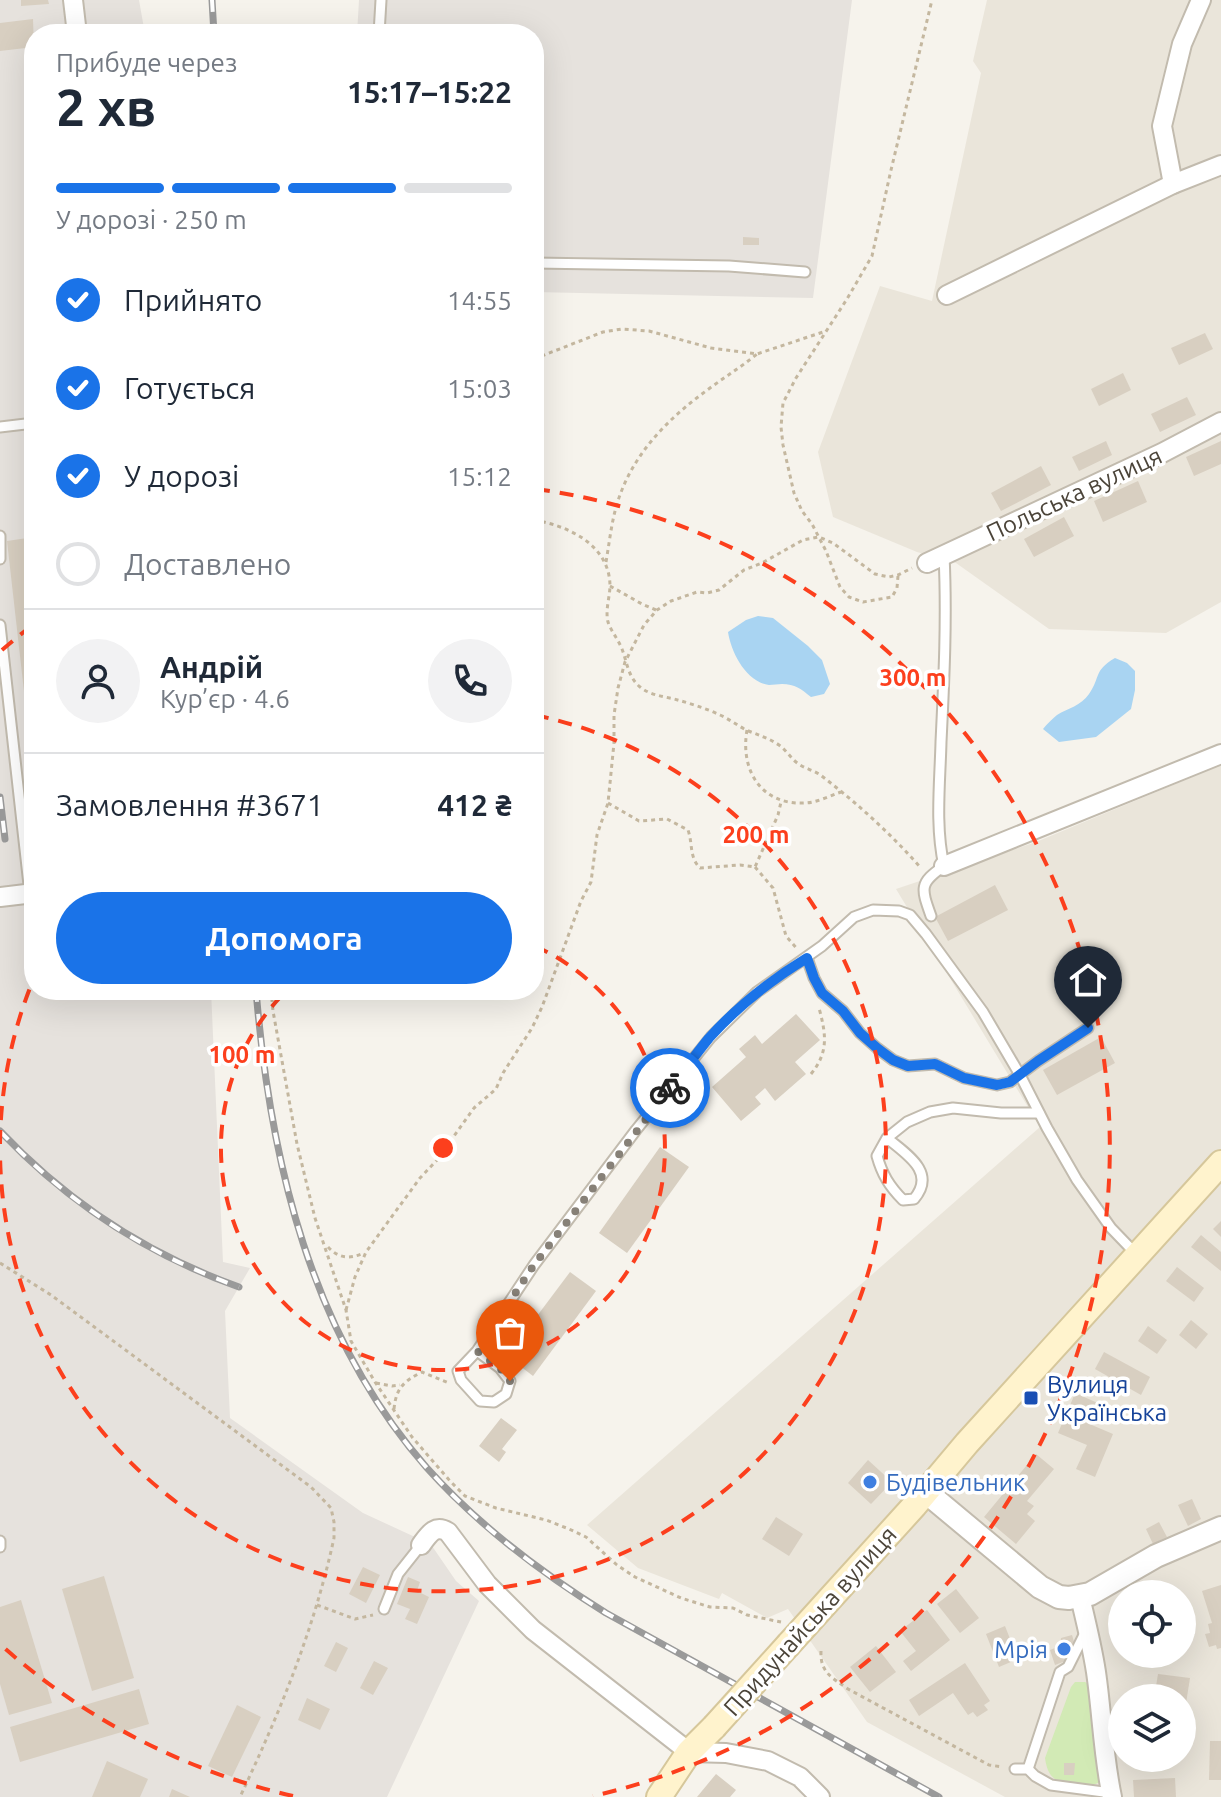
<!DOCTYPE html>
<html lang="uk">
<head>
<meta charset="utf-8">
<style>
	body { margin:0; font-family:Ubuntu,sans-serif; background:#f2f2f3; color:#1f2937; height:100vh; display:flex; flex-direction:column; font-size:30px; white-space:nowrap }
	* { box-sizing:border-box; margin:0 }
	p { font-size:26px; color:#747a83 }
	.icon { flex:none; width:44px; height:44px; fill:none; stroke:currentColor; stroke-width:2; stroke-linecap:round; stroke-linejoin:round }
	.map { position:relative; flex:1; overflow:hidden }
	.side { position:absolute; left:24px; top:24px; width:520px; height:976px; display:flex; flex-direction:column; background:#fff; border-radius:32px; box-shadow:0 8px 32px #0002 }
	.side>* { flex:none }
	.fabs { position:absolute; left:1108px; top:1580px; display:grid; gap:16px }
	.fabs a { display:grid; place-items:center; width:88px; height:88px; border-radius:50%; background:#fff; box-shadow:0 8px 32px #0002; font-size:40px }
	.pin { position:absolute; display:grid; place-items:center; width:68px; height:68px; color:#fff; margin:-82px -34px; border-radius:50% 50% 50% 0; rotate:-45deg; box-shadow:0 0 8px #0007 }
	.pin .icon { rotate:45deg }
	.courier { position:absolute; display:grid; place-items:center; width:80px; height:80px; margin:-40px; border:6px solid #1a73e8; border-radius:50%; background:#fff; color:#222; box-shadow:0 2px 10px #0007 }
	.head em { font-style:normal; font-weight:700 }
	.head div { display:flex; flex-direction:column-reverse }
	.head { display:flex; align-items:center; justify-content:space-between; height:136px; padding:0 32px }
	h1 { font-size:52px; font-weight:700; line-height:60px }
	.bar { display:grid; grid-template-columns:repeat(4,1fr); gap:12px 8px; align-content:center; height:96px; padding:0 32px }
	.bar i { height:10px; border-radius:6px; background:#e0e1e3 }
	.bar .active { background:#1a73e8 }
	.bar p { grid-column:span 4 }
	.line { display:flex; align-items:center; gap:20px; padding:0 32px; border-top:2px solid #e0e1e3 }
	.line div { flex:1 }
	.round { display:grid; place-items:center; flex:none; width:84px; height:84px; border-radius:42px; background:#f2f2f3 }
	ol { padding:0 32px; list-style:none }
	li { display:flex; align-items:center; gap:24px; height:88px }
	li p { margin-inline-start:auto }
	li .icon { padding:8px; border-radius:50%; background:#1a73e8; color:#fff; stroke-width:4 }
	li:last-child { color:#747a83 }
	li i { width:44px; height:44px; border:4px solid #e0e1e3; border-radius:50% }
	.cta { display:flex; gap:16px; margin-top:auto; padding:16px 32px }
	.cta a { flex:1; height:92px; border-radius:48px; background:#1a73e8; color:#fff; font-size:32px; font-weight:700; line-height:92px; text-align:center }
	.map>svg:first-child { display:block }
	.residential { fill:#eae5da; fill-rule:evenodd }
	.industrial { fill:#e6e2dd }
	.green { fill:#d2eab5 }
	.water { fill:#a9d4f2 }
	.building { fill:#d8cfc1 }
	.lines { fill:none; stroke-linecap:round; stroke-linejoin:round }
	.service-casing { stroke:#c2bbae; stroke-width:13 }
	.minor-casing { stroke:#c2bbae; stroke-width:22 }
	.tertiary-casing { stroke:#c2bbae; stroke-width:26 }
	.secondary-casing { stroke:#d6c79b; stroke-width:28 }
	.path { stroke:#c4b79f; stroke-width:3; stroke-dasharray:4 4; stroke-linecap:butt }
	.service { stroke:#fff; stroke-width:9 }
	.minor { stroke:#fff; stroke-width:18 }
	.tertiary { stroke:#fff; stroke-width:22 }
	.secondary { stroke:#fff3cd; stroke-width:24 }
	.rail-casing { stroke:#9a9a9a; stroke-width:7 }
	.rail { stroke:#fff; stroke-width:4; stroke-dasharray:12; stroke-linecap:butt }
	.secondary-bridge-casing { stroke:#d6c79b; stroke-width:28; stroke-linecap:butt }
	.secondary-bridge { stroke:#fff3cd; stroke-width:24 }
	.done { stroke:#878178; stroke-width:8; stroke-dasharray:0 14.4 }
	.route { stroke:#1a73e8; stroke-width:10 }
	.ring { fill:none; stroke:#fc3f1d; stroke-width:4; stroke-dasharray:14 10 }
	.transit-dot { fill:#1a4fb4; stroke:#fff; stroke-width:3 }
	.shop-dot { fill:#3f7fe0; stroke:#fff; stroke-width:3 }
	.labels { text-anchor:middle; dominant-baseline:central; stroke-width:7; stroke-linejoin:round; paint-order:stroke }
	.street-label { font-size:24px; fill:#4b4439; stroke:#fff }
	.transit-label { font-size:24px; fill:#164399; stroke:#fff; text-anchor:start }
	.shop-label { font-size:24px; fill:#366cbe; stroke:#fff; text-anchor:start }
	.centre { fill:#fc3f1d; stroke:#fff; stroke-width:4 }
	.ring-label { font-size:24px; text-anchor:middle; font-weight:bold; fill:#fc3f1d; stroke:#fff; stroke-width:7; stroke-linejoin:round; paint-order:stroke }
</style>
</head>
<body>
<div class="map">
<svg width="1221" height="1797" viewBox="0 0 1221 1797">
	<rect width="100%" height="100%" fill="#f6f3ec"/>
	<g class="residential">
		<polygon points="987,0 1221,0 1221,602 1166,633 1049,629 956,563 917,552 833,517 818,452 880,286 932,301 981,73 973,61"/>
		<path d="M1221,765v1032h-216l-138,-75 -79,-113 -21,9 -45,-25 -3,6 -81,-31 -51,-43 453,-398 -144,-238 140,-47zM1122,1594h60v60h-60zM1122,1698h60v60h-60z"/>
	</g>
	<g class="industrial">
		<polygon points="0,0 139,0 145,34 34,34 34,990 211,990 223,1262 250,1268 225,1311 230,1418 363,1513 415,1537 417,1542 426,1547 432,1546 456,1581 479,1601 387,1797 0,1797"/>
		<polygon points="359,0 852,0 813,298 534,292 534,34 357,34"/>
	</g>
	<path class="green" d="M1075,1682h10l5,3 11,96c-9,6 -14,5 -25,3 -19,-2 -28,-4 -31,-26l26,-71z"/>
	<g class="water">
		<path d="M758,616l15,2 35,28 14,14 8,24 -6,10 -13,3c-10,-8 -16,-13 -29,-13 -4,0 -9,1 -13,1 -23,-3 -38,-33 -41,-53l18,-12z"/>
		<path d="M1115,658l12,5 8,8v19l-4,19 -35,28 -37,5 -16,-13c4,-5 9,-10 14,-14 11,-7 24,-9 32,-21 12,-17 4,-23 26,-36z"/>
	</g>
	<g class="building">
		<polygon points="21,0 48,0 49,4 21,6"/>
		<polygon points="33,19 34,47 0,51 0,23"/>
		<polygon points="743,237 759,238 759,245 743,245"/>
		<polygon points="1205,333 1213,349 1179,365 1171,348"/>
		<polygon points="1123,373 1131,390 1099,406 1091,389"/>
		<polygon points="1187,397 1196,415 1160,432 1151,414"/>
		<polygon points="1106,441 1112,455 1079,471 1072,457"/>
		<polygon points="1221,441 1221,464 1194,476 1186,457"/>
		<polygon points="1041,466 1051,485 1001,511 991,493"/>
		<polygon points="1138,481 1147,502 1103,522 1094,501"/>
		<polygon points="1064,517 1074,536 1034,557 1024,539"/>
		<polygon points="34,537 34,762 32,762 7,541"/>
		<polygon points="995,885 1008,910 948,941 935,917"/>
		<polygon points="796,1014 820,1040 795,1062 806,1074 775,1101 765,1088 755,1097 761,1104 741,1121 712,1087 746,1057 739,1049 755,1035 762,1044"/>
		<polygon points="1101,1037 1115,1063 1057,1095 1043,1070"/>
		<polygon points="660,1147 689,1167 627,1253 599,1233"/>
		<polygon points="1221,1221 1221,1237 1213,1229"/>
		<polygon points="1201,1235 1221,1252 1221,1271 1191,1247"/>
		<polygon points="1177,1267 1204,1288 1194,1302 1166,1281"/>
		<polygon points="570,1272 596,1291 533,1376 507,1356"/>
		<polygon points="1191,1320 1208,1334 1196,1349 1179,1335"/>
		<polygon points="1148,1326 1167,1340 1157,1354 1138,1341"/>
		<polygon points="1104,1352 1150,1377 1141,1395 1095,1369"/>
		<polygon points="1075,1393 1100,1404 1091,1423 1067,1413"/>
		<polygon points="1066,1414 1113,1434 1095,1477 1076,1469 1087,1445 1058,1433"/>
		<polygon points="501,1418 517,1430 502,1449 506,1452 499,1462 479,1446"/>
		<polygon points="1036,1454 1054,1469 1027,1501 1034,1506 1027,1514 1035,1521 1016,1544 984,1517"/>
		<polygon points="868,1460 892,1482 871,1504 848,1483"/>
		<polygon points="1192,1499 1201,1519 1188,1526 1178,1505"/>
		<polygon points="776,1517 803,1534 789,1556 762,1539"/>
		<polygon points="1159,1522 1167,1537 1153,1544 1146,1529"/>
		<polygon points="363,1567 380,1575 366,1603 349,1594"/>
		<polygon points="104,1576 134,1678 92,1691 62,1589"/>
		<polygon points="408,1577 420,1582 417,1591 429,1597 417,1624 405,1619 410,1609 397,1604"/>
		<polygon points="1221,1585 1221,1648 1217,1649 1216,1645 1209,1647 1205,1634 1210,1633 1208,1624 1212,1623 1202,1591"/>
		<polygon points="956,1589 979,1618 960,1633 937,1604"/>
		<polygon points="21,1600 52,1703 9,1715 0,1684 0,1607"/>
		<polygon points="927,1610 950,1640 911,1671 903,1661 916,1651 900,1631"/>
		<polygon points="1192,1612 1195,1635 1182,1636 1182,1613"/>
		<polygon points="1005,1626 1018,1659 999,1667 986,1634"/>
		<polygon points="1072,1635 1076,1648 1071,1659 1055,1665 1050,1650 1060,1646 1061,1638"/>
		<polygon points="336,1642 348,1648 336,1672 324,1666"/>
		<polygon points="876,1646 896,1672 870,1692 850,1667"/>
		<polygon points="374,1661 388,1668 373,1695 360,1688"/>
		<polygon points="965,1663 990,1701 984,1705 988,1710 977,1717 973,1712 968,1715 953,1693 919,1716 909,1700"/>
		<polygon points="1158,1674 1190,1678 1184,1716 1182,1716 1182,1698 1154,1698"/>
		<polygon points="139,1689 149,1724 20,1762 10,1727"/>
		<polygon points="307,1698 330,1709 320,1730 298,1720"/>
		<polygon points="237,1705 261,1717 232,1777 208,1766"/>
		<polygon points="1210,1741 1221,1741 1221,1780 1209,1780"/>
		<polygon points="107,1761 148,1779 140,1797 92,1797"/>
		<polygon points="1064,1763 1075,1763 1074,1775 1064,1775"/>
		<polygon points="716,1774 736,1790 730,1797 697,1797"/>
		<polygon points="1175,1778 1176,1797 1134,1797 1133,1780"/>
		<polygon points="172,1789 190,1797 169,1797"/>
	</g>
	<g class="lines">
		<g class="service-casing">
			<g id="service">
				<polyline points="379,34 381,0"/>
				<polyline points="534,263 729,266 805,272"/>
				<polyline points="0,427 34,423"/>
				<polyline points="0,536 0,559"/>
				<polyline points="0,625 30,894"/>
				<path d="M931,916c-10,-28 -12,-33 13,-50 -9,-40 -4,-83 -3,-124 3,-62 6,-125 3,-187"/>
				<polyline points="807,958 814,978 822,993 843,1011 860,1033 877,1048 893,1060 908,1066 935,1064 964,1078 997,1085 1010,1082 1038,1061 1088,1028"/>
				<path d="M887,1138c19,16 50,34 27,61l-11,1c-14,-14 -21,-26 -26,-44l10,-18 20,-16 23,-10 23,-4 48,5h38"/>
				<polyline points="477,1351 500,1368 510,1381 506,1394 494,1402 480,1401 461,1380 458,1371 477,1351 534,1265 636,1130 711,1037 757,992 822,946 854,917 873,910 899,911 910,915 926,934 983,1012 1020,1075 1047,1128 1077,1180 1111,1228 1137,1255"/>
				<polyline points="0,1541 0,1547"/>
				<polyline points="384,1609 398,1574 421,1545"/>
				<polyline points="1015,1769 1028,1769 1035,1776 1051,1785 1111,1793"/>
				<polyline points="1028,1769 1060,1672 1068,1667 1086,1631"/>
			</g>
		</g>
		<g class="minor-casing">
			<g id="minor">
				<polyline points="73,0 77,34"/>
				<polyline points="1173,184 1162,126 1182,44 1201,0"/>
				<polyline points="947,295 1173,184 1221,165"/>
				<polyline points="927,563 1162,453 1221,422"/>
				<polyline points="944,866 1221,754"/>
				<polyline points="0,897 34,893"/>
				<path d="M421,1545c8,-11 14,-21 27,-13l39,52 46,46 156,122 37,1 42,8 32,16 20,20"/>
				<path d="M1080,1597c6,25 12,49 16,75 6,41 7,83 16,125"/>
			</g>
		</g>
		<g class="tertiary-casing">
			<polyline id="tertiary" points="926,1492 1040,1587 1059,1597 1069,1598 1090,1594 1156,1556 1221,1528"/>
		</g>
		<g class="secondary-casing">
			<g id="secondary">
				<polyline points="789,1644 914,1506 967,1443 1221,1163"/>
				<polyline points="659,1797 689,1752 714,1727"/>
			</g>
		</g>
		<g class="path">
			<polyline points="534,359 603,332 622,329 649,331 711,348 757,354 826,331"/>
			<path d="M534,520c35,6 75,25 76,65 0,12 -5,25 -2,37 3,9 10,17 14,27 5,13 6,28 18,38 10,8 22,9 34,12 15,4 31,9 46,16 9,4 17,10 26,15 12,5 23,8 33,15 7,5 11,12 17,17 8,7 19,8 27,15 35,27 68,57 98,91"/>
			<path d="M606,562c4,-23 6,-46 14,-67 16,-44 49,-77 86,-104 17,-13 34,-23 51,-37"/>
			<polyline points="898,576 897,588 892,597 863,602 849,597 840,587 826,551 812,524 802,511 794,493 783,445 781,427 783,403 796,378 847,299 872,256 891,170 932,0"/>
			<polyline points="610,586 642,604 656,610"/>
			<path d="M747,730c-7,40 14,75 57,73 12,0 25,-7 37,-11"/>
			<path d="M608,803l31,18 28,-2 21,11c5,14 1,27 12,38l40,-3 15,2 23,-52 3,-13"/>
			<polyline points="755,867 773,888 786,936 798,950"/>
			<polyline points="271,990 273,1011 297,1144 315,1218 346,1310 351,1341 375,1382 412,1437 450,1481 465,1496 496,1508 546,1520 569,1529 586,1537 617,1565 635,1577 681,1598 710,1607 733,1608 747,1615 781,1622"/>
			<path d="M811,1074c18,-22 15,-40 8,-66"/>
			<path d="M328,1247c11,12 22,12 36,6"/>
			<path d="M0,1263l51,32 260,192 20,21 3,14v16c-20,92 -54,174 -94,259"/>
			<polyline points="346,1310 355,1277 366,1252 420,1178 437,1160 474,1108 496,1089 503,1073 532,1028 542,1007 581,901 591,882 597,835 608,803 614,743 614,715 618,688 625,662 644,625 657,610 671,601 697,592 707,593 719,590 744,570 762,563 803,540 819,537 833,543 875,574 889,577 898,575 912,568"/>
			<polyline points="376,1383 392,1386 400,1385"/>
			<path d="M394,1409c2,-21 10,-28 28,-37l27,11"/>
			<polyline points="317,1605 355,1619 373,1615"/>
			<path d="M821,1651c-1,21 10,26 27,38l141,76 14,2"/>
		</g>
		<use href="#service" class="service"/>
		<use href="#minor" class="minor"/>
		<use href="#tertiary" class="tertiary"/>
		<use href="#secondary" class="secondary"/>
		<g class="rail-casing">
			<g id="rail">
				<polyline points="212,0 214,34"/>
				<polyline points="0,797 5,839"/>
				<path d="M256,990c14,171 55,346 171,478 52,58 113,104 179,145l333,184"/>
				<path d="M0,1131c68,72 146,123 239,156"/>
			</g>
		</g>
		<use href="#rail" class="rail"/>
		<g class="secondary-bridge-casing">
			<polyline id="secondary-bridge" points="714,1727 789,1644"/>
		</g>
		<use href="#secondary-bridge" class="secondary-bridge"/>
	</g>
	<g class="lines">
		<polyline class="done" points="510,1381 500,1368 477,1351 534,1265 670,1088"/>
		<path class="route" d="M670,1088c13,-16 26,-34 39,-50 28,-31 62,-58 98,-80l7,20 8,15 21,18 17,22 17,15 16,12 15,6 27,-2 29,14 33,7 13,-3 28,-21 50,-33"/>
	</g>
	<g class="ring">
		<path d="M535 946A222 222 0 1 1 286 991"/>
		<path d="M0 1144A443 443 0 0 1 34 978M535 715A443 443 0 1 1 0 1152"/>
		<path d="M293 1796A665 665 0 0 1 2 1646M2 650A665 665 0 0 1 34 624M536 489A665 665 0 0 1 593 1796"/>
	</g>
	<rect class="transit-dot" x="1023" y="1390" width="16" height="16" rx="4"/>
	<g class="shop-dot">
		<circle cx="870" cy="1482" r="8"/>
		<circle cx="1064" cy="1649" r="8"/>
	</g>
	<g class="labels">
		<g class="street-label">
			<text transform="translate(1074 494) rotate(-25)">Польська вулиця</text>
			<text transform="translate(810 1621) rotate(-48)">Придунайська вулиця</text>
		</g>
		<g class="transit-label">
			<text x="1047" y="1384">Вулиця<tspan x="1047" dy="28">Українська</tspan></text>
		</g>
		<g class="shop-label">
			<text x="886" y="1482">Будівельник</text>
			<text x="1048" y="1649" text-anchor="end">Мрія</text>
		</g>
	</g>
	<circle cx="443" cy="1148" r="12" class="centre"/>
	<g class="ring-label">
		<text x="913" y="686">300 m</text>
		<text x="756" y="843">200 m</text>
		<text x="242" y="1063">100 m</text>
	</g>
</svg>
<div class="fabs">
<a><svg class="icon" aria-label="locate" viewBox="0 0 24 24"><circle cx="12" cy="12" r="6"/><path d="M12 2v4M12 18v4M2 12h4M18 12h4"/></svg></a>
<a><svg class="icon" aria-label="layers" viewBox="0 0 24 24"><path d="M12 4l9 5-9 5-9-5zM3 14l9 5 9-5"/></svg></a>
</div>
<div class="pin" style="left:510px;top:1381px;background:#ea580c"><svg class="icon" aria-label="bag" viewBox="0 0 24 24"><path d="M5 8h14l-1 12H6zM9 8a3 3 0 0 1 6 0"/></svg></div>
<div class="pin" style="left:1088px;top:1028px;background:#1f2937"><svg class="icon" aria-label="home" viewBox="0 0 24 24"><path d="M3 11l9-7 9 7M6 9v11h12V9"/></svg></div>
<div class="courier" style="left:670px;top:1088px"><svg class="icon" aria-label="bike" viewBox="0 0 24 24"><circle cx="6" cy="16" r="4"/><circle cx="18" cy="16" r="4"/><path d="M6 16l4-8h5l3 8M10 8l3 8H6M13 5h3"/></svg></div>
<section class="side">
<div class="head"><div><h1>2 хв</h1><p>Прибуде через</p></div><em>15:17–15:22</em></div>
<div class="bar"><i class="active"></i><i class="active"></i><i class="active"></i><i></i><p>У дорозі · 250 m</p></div>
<ol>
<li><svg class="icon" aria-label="check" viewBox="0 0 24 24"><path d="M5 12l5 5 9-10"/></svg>Прийнято<p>14:55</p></li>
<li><svg class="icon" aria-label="check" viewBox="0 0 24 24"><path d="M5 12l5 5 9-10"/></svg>Готується<p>15:03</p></li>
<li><svg class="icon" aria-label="check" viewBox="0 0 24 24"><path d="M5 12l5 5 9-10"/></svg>У дорозі<p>15:12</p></li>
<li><i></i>Доставлено</li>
</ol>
<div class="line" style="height:144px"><a class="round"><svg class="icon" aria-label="person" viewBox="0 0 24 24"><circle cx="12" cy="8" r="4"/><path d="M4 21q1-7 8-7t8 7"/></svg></a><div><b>Андрій</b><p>Кур’єр · 4.6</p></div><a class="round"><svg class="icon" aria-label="phone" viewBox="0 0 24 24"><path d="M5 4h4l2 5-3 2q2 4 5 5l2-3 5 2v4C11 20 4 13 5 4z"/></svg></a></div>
<div class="line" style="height:104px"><div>Замовлення #3671</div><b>412 ₴</b></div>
<div class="cta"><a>Допомога</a></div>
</section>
</div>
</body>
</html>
